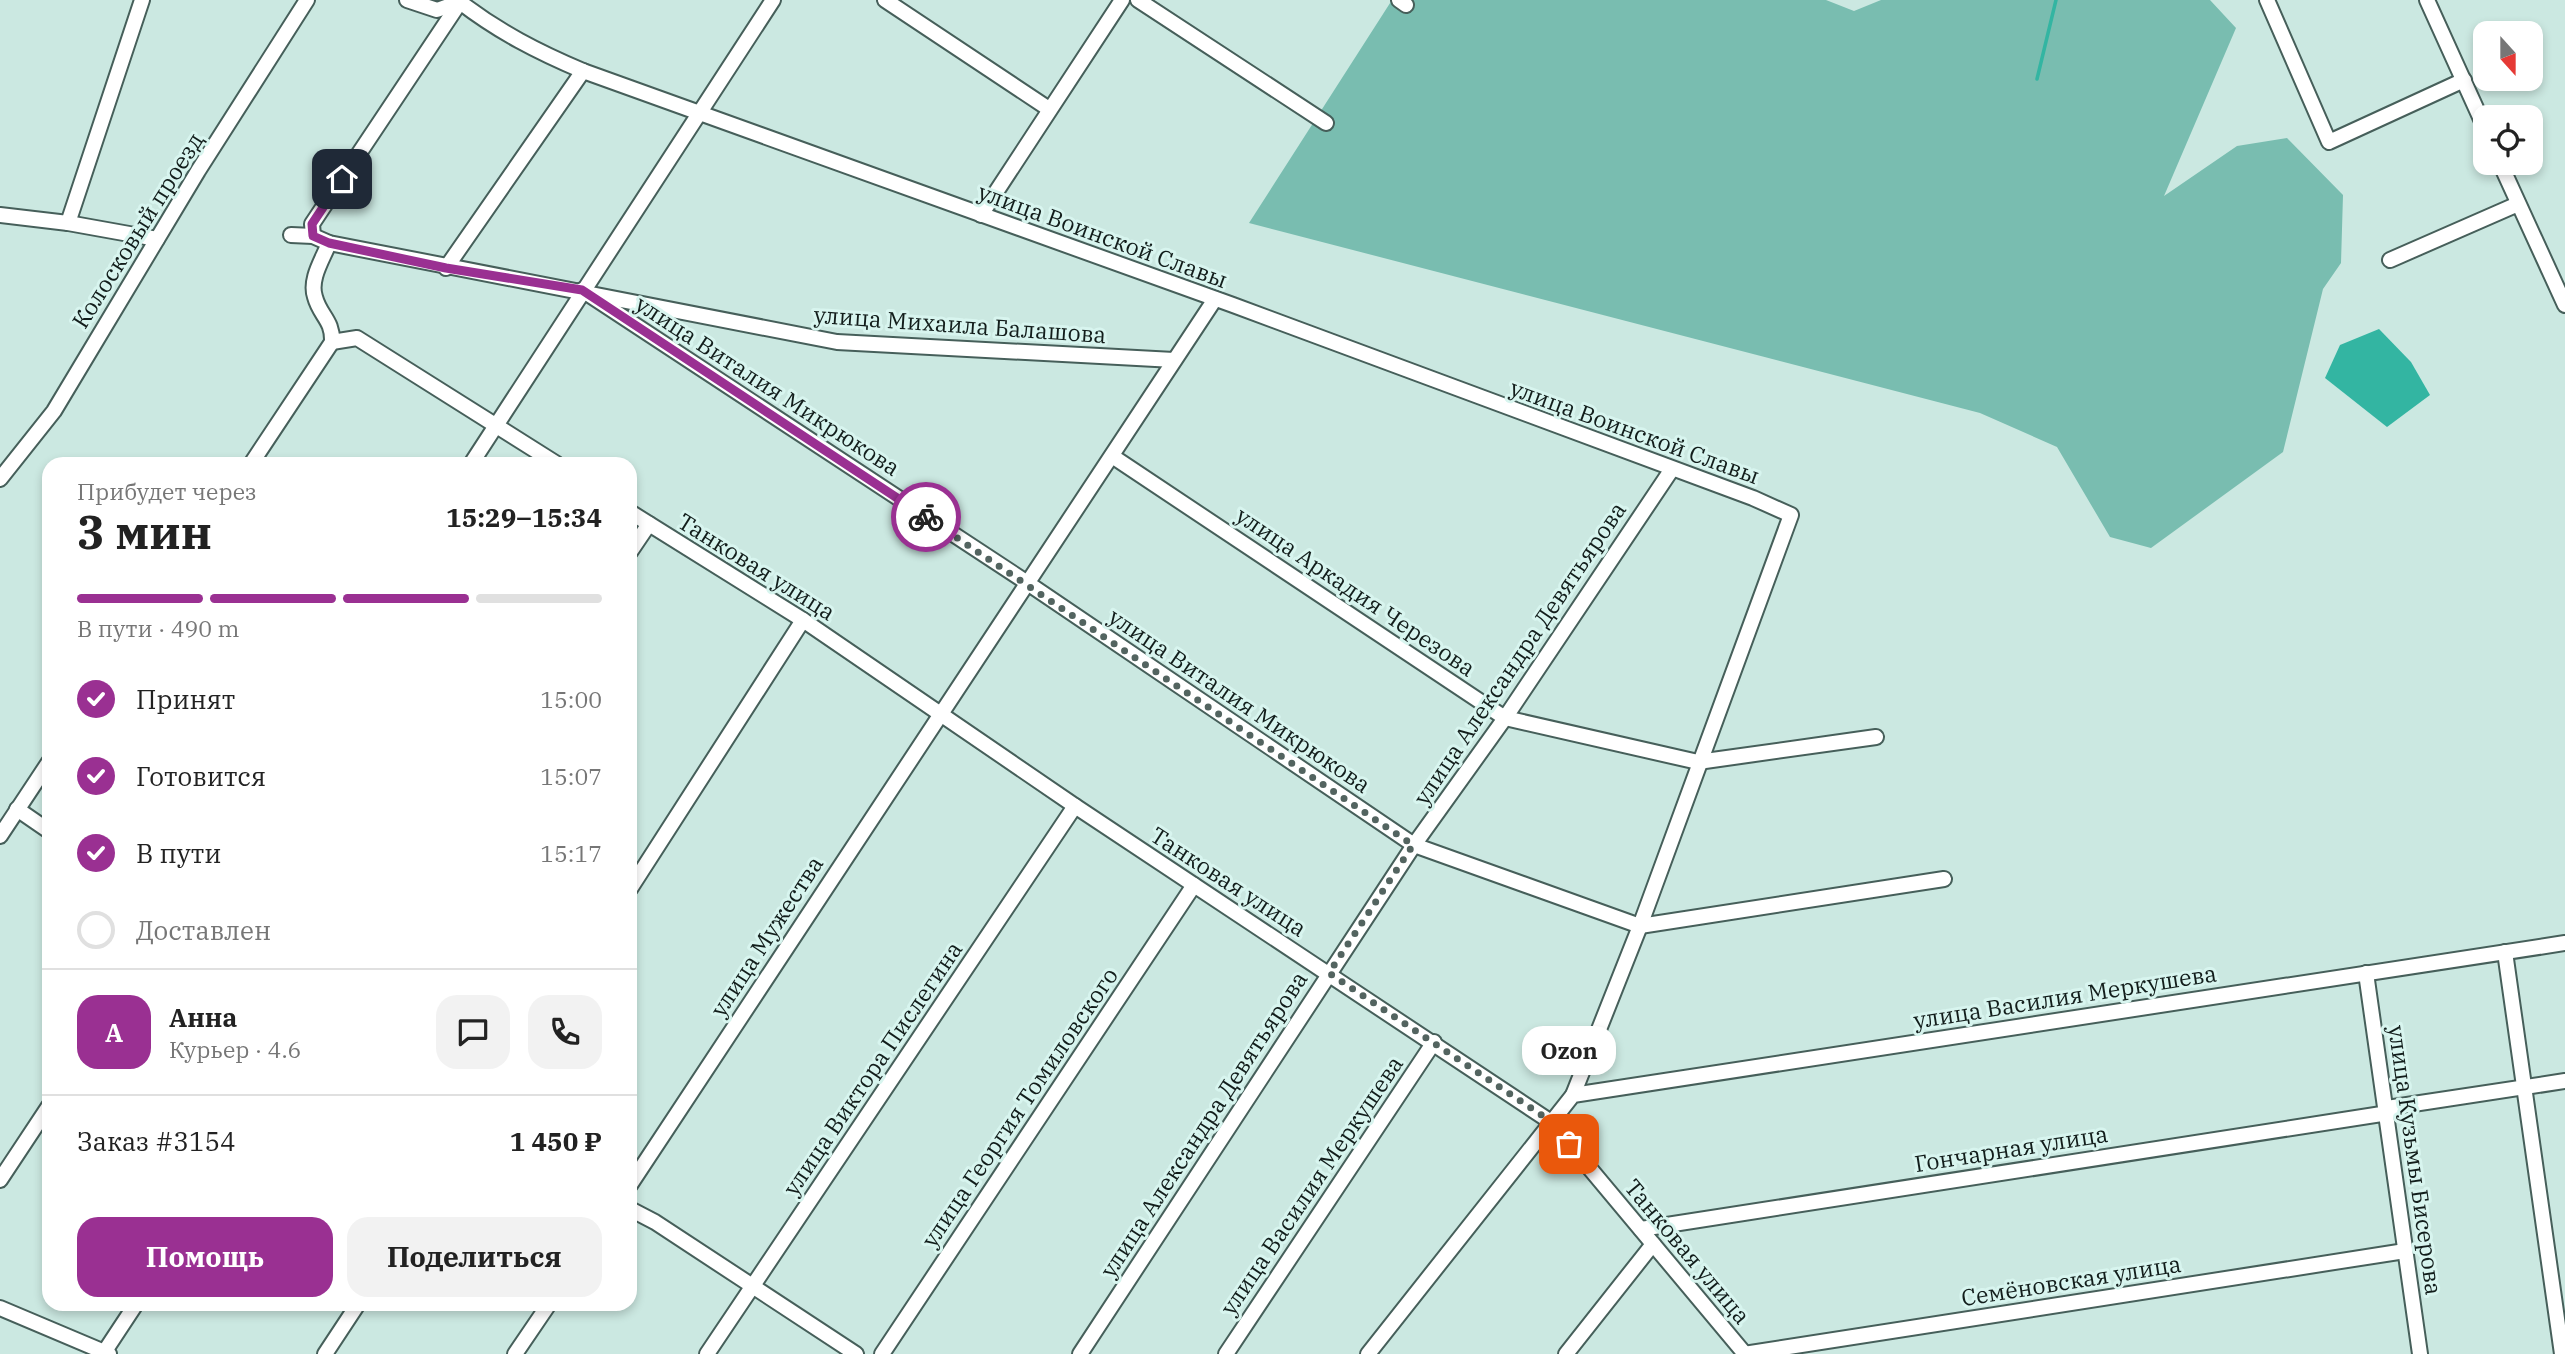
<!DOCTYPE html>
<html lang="ru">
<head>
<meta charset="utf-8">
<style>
	body { margin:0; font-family:"IBM Plex Serif",serif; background:#f2f2f2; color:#222; height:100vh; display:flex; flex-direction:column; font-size:26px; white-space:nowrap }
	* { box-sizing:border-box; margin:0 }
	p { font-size:23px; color:#767676 }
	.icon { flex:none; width:38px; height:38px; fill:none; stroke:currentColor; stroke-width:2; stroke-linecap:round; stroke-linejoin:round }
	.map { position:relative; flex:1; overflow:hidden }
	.panel { position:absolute; left:42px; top:457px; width:595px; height:854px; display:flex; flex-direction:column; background:#fff; border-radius:21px; box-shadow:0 4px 10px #0003 }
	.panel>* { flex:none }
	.needle { width:46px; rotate:159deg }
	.controls { position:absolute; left:2473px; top:21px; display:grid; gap:14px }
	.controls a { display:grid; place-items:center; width:70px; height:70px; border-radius:14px; background:#fff; box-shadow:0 4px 10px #0003; font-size:35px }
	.pin { position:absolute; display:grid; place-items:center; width:60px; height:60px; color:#fff; margin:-30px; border-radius:14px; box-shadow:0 4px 10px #0006 }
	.courier { position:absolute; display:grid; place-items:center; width:70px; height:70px; margin:-35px; border:5px solid #9a3092; border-radius:50%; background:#fff; color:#222; box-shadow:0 2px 9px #0007 }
	.bubble { position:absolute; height:49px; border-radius:21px; background:#fff; box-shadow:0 4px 10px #0003; font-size:23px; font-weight:700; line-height:49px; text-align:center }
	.head em { font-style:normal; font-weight:700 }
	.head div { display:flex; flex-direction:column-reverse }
	.head { display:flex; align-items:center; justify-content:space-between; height:119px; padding:0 35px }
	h1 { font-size:46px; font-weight:700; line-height:52px }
	.bar { display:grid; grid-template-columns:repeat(4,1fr); gap:10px 7px; align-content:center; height:84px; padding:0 35px }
	.bar i { height:9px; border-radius:5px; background:#e0e0e0 }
	.bar .on { background:#9a3092 }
	.bar p { grid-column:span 4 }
	.line { display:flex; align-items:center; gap:18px; padding:0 35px; border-top:2px solid #e0e0e0 }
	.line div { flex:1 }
	.round { display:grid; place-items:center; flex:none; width:74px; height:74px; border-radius:21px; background:#f2f2f2 }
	ol { padding:0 35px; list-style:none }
	li { display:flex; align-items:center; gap:21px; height:77px }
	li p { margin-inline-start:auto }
	li .icon { padding:7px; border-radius:50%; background:#9a3092; color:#fff; stroke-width:4 }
	li:last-child { color:#767676 }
	li i { width:38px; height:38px; border:4px solid #e0e0e0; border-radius:50% }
	.cta { display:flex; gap:14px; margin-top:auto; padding:14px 35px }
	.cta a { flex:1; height:80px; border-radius:21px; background:#9a3092; color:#fff; font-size:28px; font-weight:700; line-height:80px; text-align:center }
	.cta a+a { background:#f2f2f2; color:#222 }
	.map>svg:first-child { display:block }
	.green { fill:#79bdb0 }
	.water { fill:#33b5a2 }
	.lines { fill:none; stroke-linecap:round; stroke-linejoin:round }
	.stream { stroke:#33b5a2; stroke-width:3.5 }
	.minor-casing { stroke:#465f5a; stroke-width:18 }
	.minor { stroke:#fff; stroke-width:14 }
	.done { stroke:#536460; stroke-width:7; stroke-dasharray:0 12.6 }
	.route { stroke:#9a3092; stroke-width:9 }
	.labels { text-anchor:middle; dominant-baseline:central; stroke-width:6; stroke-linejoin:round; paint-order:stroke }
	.street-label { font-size:23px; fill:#121d1b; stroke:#d8f5ef }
</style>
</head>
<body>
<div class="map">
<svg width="2565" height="1354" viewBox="0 0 2565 1354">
	<rect width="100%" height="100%" fill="#cbe8e1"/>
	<polygon class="green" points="1392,0 1826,0 1854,11 1881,0 2210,0 2236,28 2164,196 2237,146 2287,138 2343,195 2341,263 2323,289 2283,452 2151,548 2110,537 2057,447 1980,413 1249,223"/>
	<polygon class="water" points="2379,329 2411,362 2430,395 2387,427 2325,378 2340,345"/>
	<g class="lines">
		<polyline class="stream" points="2037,79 2056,0"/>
		<g class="minor-casing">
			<g id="minor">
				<polyline points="407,0 437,10 460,2"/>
				<polyline points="885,0 1049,109"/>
				<polyline points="1138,0 1326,123"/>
				<polyline points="1399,0 1406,5"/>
				<polyline points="2267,0 2329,142 2464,80"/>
				<polyline points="2427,0 2485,128"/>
				<path d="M460,2c39,30 78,50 123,69l650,234 520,193 38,17 -151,411 -67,169"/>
				<polyline points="2500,163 2565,305"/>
				<polyline points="0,215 68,223 157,239"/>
				<polyline points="981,215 1122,0"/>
				<polyline points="68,223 142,0"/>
				<polyline points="291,235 313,236 329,243 837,342 1174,360"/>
				<polyline points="313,236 312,224 460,2"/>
				<path d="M329,243c-6,16 -20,36 -14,54 5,19 18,23 17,45l25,-4 200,126"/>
				<polyline points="2390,260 2518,204"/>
				<polyline points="446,268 583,71"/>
				<polyline points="582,290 1026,582 1414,845 1640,926 1944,879"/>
				<polyline points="1112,456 1505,718 1698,762 1876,737"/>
				<polyline points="251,464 332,342"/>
				<polyline points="471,464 773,0"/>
				<polyline points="0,479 54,411 198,171 307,0"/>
				<polyline points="630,512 803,620 1075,806 1551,1122 1745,1354"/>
				<polyline points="630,552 649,524"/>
				<polyline points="17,809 49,831"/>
				<polyline points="0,836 49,762"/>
				<polyline points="630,889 803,620"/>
				<polyline points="2505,952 2562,1354"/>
				<polyline points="2366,973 2420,1354"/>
				<polyline points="2387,1108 2565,1081"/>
				<polyline points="0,1180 49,1106"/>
				<polyline points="630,1185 1215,299"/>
				<polyline points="630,1209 655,1222 856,1354"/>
				<polyline points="1641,1229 2388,1113"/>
				<polyline points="0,1308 109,1354"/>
				<polyline points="103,1354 136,1304"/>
				<polyline points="325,1354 358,1304"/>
				<polyline points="515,1354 549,1304"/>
				<polyline points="707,1354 1075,806"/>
				<polyline points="882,1354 1194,885"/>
				<polyline points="1080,1354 1414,845 1505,718 1672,469"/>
				<polyline points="1226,1354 1434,1042"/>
				<polyline points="1368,1354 1573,1095 2565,943"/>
				<polyline points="1566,1354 1653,1244"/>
				<polyline points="1744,1354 2405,1251"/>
			</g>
		</g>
		<use href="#minor" class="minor"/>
	</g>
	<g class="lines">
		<polyline class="done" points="926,517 1413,845 1329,973 1552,1122 1569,1144"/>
		<polyline class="route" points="342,179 312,224 313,236 329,243 446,268 582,290 926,517"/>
	</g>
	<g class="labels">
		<g class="street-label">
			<text transform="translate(137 230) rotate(-58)">Колосковый проезд</text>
			<text transform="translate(1103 235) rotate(20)">улица Воинской Славы</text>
			<text transform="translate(960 324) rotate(4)">улица Михаила Балашова</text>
			<text transform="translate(768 385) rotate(33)">улица Виталия Микрюкова</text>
			<text transform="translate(1635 431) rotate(20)">улица Воинской Славы</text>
			<text transform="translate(757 566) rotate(32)">Танковая улица</text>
			<text transform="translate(1356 591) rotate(34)">улица Аркадия Черезова</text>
			<text transform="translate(1519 653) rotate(-56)">улица Александра Девятьярова</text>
			<text transform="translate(1240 700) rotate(34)">улица Виталия Микрюкова</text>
			<text transform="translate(1229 881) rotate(33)">Танковая улица</text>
			<text transform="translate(766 936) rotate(-57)">улица Мужества</text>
			<text transform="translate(2065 996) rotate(-9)">улица Василия Меркушева</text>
			<text transform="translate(872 1068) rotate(-56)">улица Виктора Пислегина</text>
			<text transform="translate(1019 1107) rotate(-56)">улица Георгия Томиловского</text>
			<text transform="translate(1203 1124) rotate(-57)">улица Александра Девятьярова</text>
			<text transform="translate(2011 1148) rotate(-9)">Гончарная улица</text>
			<text transform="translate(2416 1160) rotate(82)">улица Кузьмы Бисерова</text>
			<text transform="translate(1311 1185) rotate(-56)">улица Василия Меркушева</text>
			<text transform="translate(1688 1251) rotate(50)">Танковая улица</text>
			<text transform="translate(2071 1280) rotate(-9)">Семёновская улица</text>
		</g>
	</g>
</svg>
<div class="controls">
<a><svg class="needle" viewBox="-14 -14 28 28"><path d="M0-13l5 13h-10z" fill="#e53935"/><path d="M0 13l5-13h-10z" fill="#767676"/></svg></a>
<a><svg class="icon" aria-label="locate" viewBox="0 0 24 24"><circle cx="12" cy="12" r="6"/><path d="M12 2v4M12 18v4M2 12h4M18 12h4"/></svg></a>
</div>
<div class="pin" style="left:1569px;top:1144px;background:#ea580c"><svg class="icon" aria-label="bag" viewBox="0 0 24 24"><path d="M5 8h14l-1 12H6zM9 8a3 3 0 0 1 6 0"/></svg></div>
<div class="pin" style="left:342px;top:179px;background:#1f2937"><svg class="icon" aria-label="home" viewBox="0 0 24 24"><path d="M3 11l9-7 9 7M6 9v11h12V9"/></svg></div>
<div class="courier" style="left:926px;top:517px"><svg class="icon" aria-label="bike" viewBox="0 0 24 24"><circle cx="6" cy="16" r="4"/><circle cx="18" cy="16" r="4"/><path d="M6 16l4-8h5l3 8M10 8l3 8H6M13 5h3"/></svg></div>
<div class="bubble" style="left:1522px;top:1026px;width:94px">Ozon</div>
<section class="panel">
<div class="head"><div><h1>3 мин</h1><p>Прибудет через</p></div><em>15:29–15:34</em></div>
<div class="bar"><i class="on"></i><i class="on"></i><i class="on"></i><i></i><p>В пути · 490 m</p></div>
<ol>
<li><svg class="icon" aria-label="check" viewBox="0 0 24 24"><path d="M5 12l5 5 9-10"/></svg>Принят<p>15:00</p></li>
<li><svg class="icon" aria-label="check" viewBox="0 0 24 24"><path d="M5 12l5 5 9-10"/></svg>Готовится<p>15:07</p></li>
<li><svg class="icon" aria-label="check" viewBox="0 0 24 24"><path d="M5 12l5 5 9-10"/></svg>В пути<p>15:17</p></li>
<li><i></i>Доставлен</li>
</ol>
<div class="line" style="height:126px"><b class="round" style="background:#9a3092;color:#fff">А</b><div><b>Анна</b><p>Курьер · 4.6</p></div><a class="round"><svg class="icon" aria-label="chat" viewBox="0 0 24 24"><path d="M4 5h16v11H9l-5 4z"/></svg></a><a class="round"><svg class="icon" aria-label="phone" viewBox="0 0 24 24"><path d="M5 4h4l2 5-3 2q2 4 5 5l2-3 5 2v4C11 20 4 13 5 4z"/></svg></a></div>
<div class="line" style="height:91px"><div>Заказ #3154</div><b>1 450 ₽</b></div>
<div class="cta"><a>Помощь</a><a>Поделиться</a></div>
</section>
</div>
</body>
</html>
